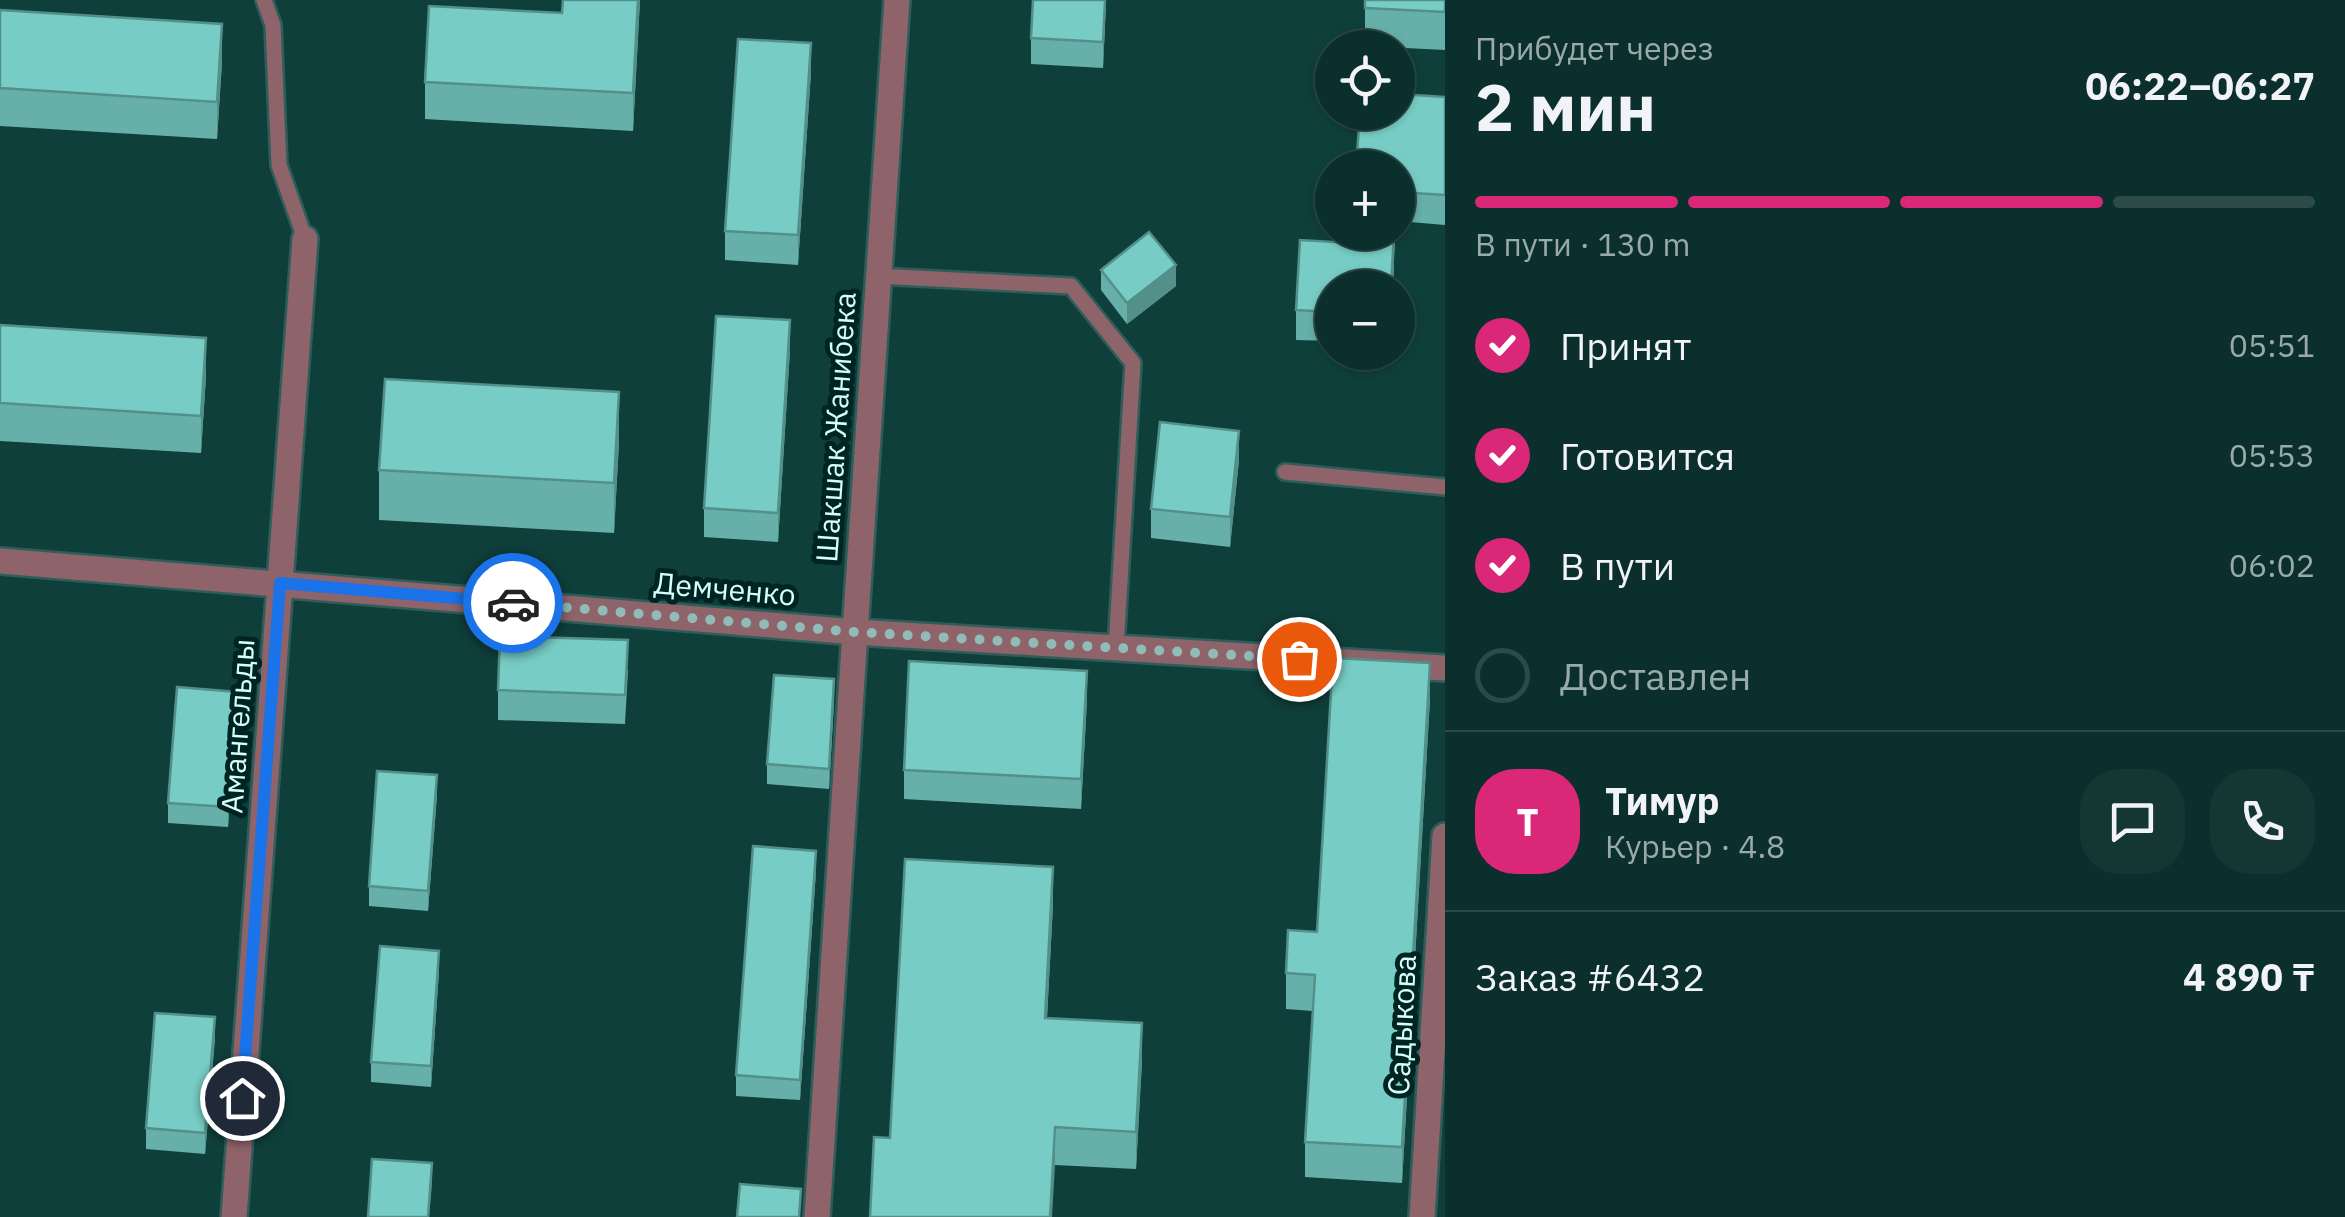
<!DOCTYPE html>
<html lang="ru">
<head>
<meta charset="utf-8">
<style>
	body { margin:0; font-family:"IBM Plex Sans",sans-serif; background:#143734; color:#f1f3f6; height:100vh; display:flex; flex-direction:column; font-size:38px; white-space:nowrap }
	* { box-sizing:border-box; margin:0 }
	p { font-size:32px; color:#9aa9a9 }
	.icon { flex:none; width:55px; height:55px; fill:none; stroke:currentColor; stroke-width:2; stroke-linecap:round; stroke-linejoin:round }
	.map { position:relative; flex:1; overflow:hidden }
	.sheet { display:flex; flex-direction:column; background:#0b2f2c; width:900px }
	.sheet>* { flex:none }
	.controls { position:absolute; left:1315px; top:30px; display:grid; gap:20px }
	.controls a { display:grid; place-items:center; width:100px; height:100px; border-radius:50%; background:#0b2f2c; box-shadow:0 2px 8px #0004,0 0 0 2px #2b4a48; font-size:50px }
	.pin { position:absolute; display:grid; place-items:center; width:85px; height:85px; color:#fff; margin:-42px; border:5px solid #fff; border-radius:50%; box-shadow:0 2px 10px #0007 }
	.courier { position:absolute; display:grid; place-items:center; width:100px; height:100px; margin:-50px; border:8px solid #1a73e8; border-radius:50%; background:#fff; color:#222; box-shadow:0 2px 12px #0007 }
	.head em { font-style:normal; font-weight:700 }
	.head div { display:flex; flex-direction:column-reverse }
	.head { display:flex; align-items:center; justify-content:space-between; height:170px; padding:0 30px }
	h1 { font-size:65px; font-weight:700; line-height:75px }
	.bar { display:grid; grid-template-columns:repeat(4,1fr); gap:15px 10px; align-content:center; height:120px; padding:0 30px }
	.bar i { height:12px; border-radius:8px; background:#2b4a48 }
	.bar .current { background:#db2777 }
	.bar p { grid-column:span 4 }
	.line { display:flex; align-items:center; gap:25px; padding:0 30px; border-top:2px solid #2b4a48 }
	.line div { flex:1 }
	.round { display:grid; place-items:center; flex:none; width:105px; height:105px; border-radius:40px; background:#143734 }
	ol { padding:0 30px; list-style:none }
	li { display:flex; align-items:center; gap:30px; height:110px }
	li p { margin-inline-start:auto }
	li .icon { padding:10px; border-radius:50%; background:#db2777; color:#fff; stroke-width:4 }
	li:last-child { color:#9aa9a9 }
	li i { width:55px; height:55px; border:5px solid #2b4a48; border-radius:50% }
	main { display:flex; flex:1; min-height:0 }
	.map>svg:first-child { display:block }
	.lines { fill:none; stroke-linecap:round; stroke-linejoin:round }
	.service-casing { stroke:#2f5e5a; stroke-width:20 }
	.minor-casing { stroke:#2f5e5a; stroke-width:30 }
	.tertiary-casing { stroke:#2f5e5a; stroke-width:30 }
	.service { stroke:#8f636a; stroke-width:15 }
	.minor { stroke:#8f636a; stroke-width:25 }
	.tertiary { stroke:#8f636a; stroke-width:25 }
	.wall { fill:#66b0a9 }
	.shaded-wall { fill:#53908a }
	.building { fill:#77cdc5; stroke:#53908a; stroke-width:2.5 }
	.done { stroke:#90bbb7; stroke-width:10; stroke-dasharray:0 18 }
	.route { stroke:#1a73e8; stroke-width:12 }
	.labels { text-anchor:middle; dominant-baseline:central; stroke-width:10; stroke-linejoin:round; paint-order:stroke }
	.street-label { font-size:30px; fill:#d6fefa; stroke:#002422 }
</style>
</head>
<body>
<main>
<div class="map">
<svg width="1445" height="1217" viewBox="0 0 1445 1217">
	<rect width="100%" height="100%" fill="#0f3f3b"/>
	<g class="lines">
		<g class="service-casing">
			<g id="service">
				<polyline points="264,0 273,25 279,165 305,239"/>
				<polyline points="878,276 1071,286 1133,363 1116,648"/>
				<polyline points="1285,472 1445,487"/>
			</g>
		</g>
		<g class="minor-casing">
			<g id="minor">
				<polyline points="234,1217 305,239"/>
				<polyline points="817,1217 855,632"/>
				<polyline points="1422,1217 1445,836"/>
			</g>
		</g>
		<g class="tertiary-casing">
			<g id="tertiary">
				<polyline points="0,561 855,632 1445,668"/>
				<polyline points="855,632 897,0"/>
			</g>
		</g>
		<use href="#service" class="service"/>
		<use href="#minor" class="minor"/>
		<use href="#tertiary" class="tertiary"/>
	</g>
	<g class="wall">
		<polygon points="640,0 633,131 425,119 425,82"/>
		<polygon points="1106,0 1103,68 1031,64 1031,38"/>
		<polygon points="1365,0 1445,0 1445,50 1365,46"/>
		<polygon points="0,10 222,62 217,139 0,126"/>
		<polygon points="811,72 798,265 725,260 725,231"/>
		<polygon points="1445,97 1445,225 1398,221 1398,168"/>
		<polygon points="1395,232 1393,288 1332,288 1332,341 1296,340 1296,310 1350,243"/>
		<polygon points="1101,270 1176,286 1127,324 1101,290"/>
		<polygon points="0,325 206,376 201,453 0,441"/>
		<polygon points="790,350 778,542 704,537 704,508"/>
		<polygon points="619,442 614,533 379,520 379,470"/>
		<polygon points="1239,460 1230,547 1151,538 1151,509"/>
		<polygon points="628,670 625,724 498,720 498,690"/>
		<polygon points="1430,699 1402,1183 1305,1177 1305,1142 1313,1011 1286,1009 1286,973 1317,932"/>
		<polygon points="834,700 829,789 767,784 767,764"/>
		<polygon points="1087,700 1081,809 904,799 904,770"/>
		<polygon points="237,712 228,827 168,823 168,803"/>
		<polygon points="437,795 428,911 369,906 369,886"/>
		<polygon points="816,871 800,1100 736,1096 736,1075"/>
		<polygon points="1053,905 1047,1018 1142,1061 1136,1169 1055,1165 890,1138"/>
		<polygon points="439,971 431,1087 371,1082 371,1062"/>
		<polygon points="215,1038 205,1154 146,1149 146,1128"/>
	</g>
	<g class="shaded-wall">
		<polygon points="638,0 640,0 633,131 633,93"/>
		<polygon points="1105,0 1106,0 1103,68 1103,42"/>
		<polygon points="222,24 222,62 217,139 217,102"/>
		<polygon points="811,43 811,72 798,265 798,235"/>
		<polygon points="1394,232 1395,232 1393,288 1391,288"/>
		<polygon points="1176,265 1176,286 1127,324 1127,303"/>
		<polygon points="790,320 790,350 778,542 778,513"/>
		<polygon points="206,338 206,376 201,453 201,416"/>
		<polygon points="619,392 619,442 614,533 614,483"/>
		<polygon points="1239,431 1239,460 1230,547 1230,517"/>
		<polygon points="1430,663 1430,699 1402,1183 1402,1147"/>
		<polygon points="1087,671 1087,700 1081,809 1081,779"/>
		<polygon points="834,679 834,700 829,789 829,769"/>
		<polygon points="237,692 237,712 228,827 228,807"/>
		<polygon points="437,775 437,795 428,911 428,891"/>
		<polygon points="816,851 816,871 800,1100 800,1080"/>
		<polygon points="1053,867 1053,905 1045,1055 1045,1018"/>
		<polygon points="439,951 439,971 431,1087 431,1066"/>
		<polygon points="215,1017 215,1038 205,1154 205,1133"/>
		<polygon points="1142,1023 1142,1061 1136,1169 1136,1132"/>
		<polygon points="1055,1127 1055,1165 1052,1217 1050,1217"/>
		<polygon points="432,1163 432,1183 429,1217 428,1217"/>
	</g>
	<g class="building">
		<polygon points="563,0 638,0 633,93 425,82 429,6 562,13"/>
		<polygon points="1033,0 1105,0 1103,42 1031,38"/>
		<polygon points="1365,0 1445,0 1445,12 1365,8"/>
		<polygon points="0,10 222,24 217,102 0,88"/>
		<polygon points="738,39 811,43 798,235 725,231"/>
		<polygon points="1398,94 1445,97 1445,195 1398,192 1398,168 1356,168 1360,112 1398,112"/>
		<polygon points="1149,232 1176,265 1127,303 1101,270"/>
		<polygon points="1351,232 1394,232 1391,288 1332,288 1332,312 1296,310 1300,240 1350,243"/>
		<polygon points="716,316 790,320 778,513 704,508"/>
		<polygon points="0,325 206,338 201,416 0,403"/>
		<polygon points="385,379 619,392 614,483 379,470"/>
		<polygon points="1160,422 1239,431 1230,517 1151,509"/>
		<polygon points="500,636 628,640 625,695 498,690"/>
		<polygon points="1333,658 1430,663 1402,1147 1305,1142 1315,975 1286,973 1288,930 1317,932"/>
		<polygon points="909,661 1087,671 1081,779 904,770"/>
		<polygon points="774,675 834,679 829,769 767,764"/>
		<polygon points="177,687 237,692 228,807 168,803"/>
		<polygon points="377,771 437,775 428,891 369,886"/>
		<polygon points="753,846 816,851 800,1080 736,1075"/>
		<polygon points="905,859 1053,867 1045,1018 1142,1023 1136,1132 1055,1127 1050,1217 870,1217 874,1137 890,1138"/>
		<polygon points="380,946 439,951 431,1066 371,1062"/>
		<polygon points="155,1013 215,1017 205,1133 146,1128"/>
		<polygon points="372,1159 432,1163 428,1217 368,1217"/>
		<polygon points="740,1184 801,1189 799,1217 737,1217"/>
	</g>
	<g class="lines">
		<polyline class="done" points="513,603 855,632 1299,659"/>
		<polyline class="route" points="242,1098 280,583 513,603"/>
	</g>
	<g class="labels">
		<g class="street-label">
			<text transform="translate(835 427) rotate(-86)">Шакшак Жанибека</text>
			<text transform="translate(725 588) rotate(5)">Демченко</text>
			<text transform="translate(237 726) rotate(-86)">Амангельды</text>
			<text transform="translate(1401 1025) rotate(-87)">Садыкова</text>
		</g>
	</g>
</svg>
<div class="controls">
<a><svg class="icon" aria-label="locate" viewBox="0 0 24 24"><circle cx="12" cy="12" r="6"/><path d="M12 2v4M12 18v4M2 12h4M18 12h4"/></svg></a>
<a>+</a>
<a>−</a>
</div>
<div class="pin" style="left:1299px;top:659px;background:#ea580c"><svg class="icon" aria-label="bag" viewBox="0 0 24 24"><path d="M5 8h14l-1 12H6zM9 8a3 3 0 0 1 6 0"/></svg></div>
<div class="pin" style="left:242px;top:1098px;background:#1f2937"><svg class="icon" aria-label="home" viewBox="0 0 24 24"><path d="M3 11l9-7 9 7M6 9v11h12V9"/></svg></div>
<div class="courier" style="left:513px;top:603px"><svg class="icon" aria-label="car" viewBox="0 0 24 24"><path d="M5 17H2v-5l4-1 3-4h7l3 4 3 1v5h-3M9 17h6M6 11h13"/><circle cx="7" cy="17" r="2"/><circle cx="17" cy="17" r="2"/></svg></div>
</div>
<section class="sheet">
<div class="head"><div><h1>2 мин</h1><p>Прибудет через</p></div><em>06:22–06:27</em></div>
<div class="bar"><i class="current"></i><i class="current"></i><i class="current"></i><i></i><p>В пути · 130 m</p></div>
<ol>
<li><svg class="icon" aria-label="check" viewBox="0 0 24 24"><path d="M5 12l5 5 9-10"/></svg>Принят<p>05:51</p></li>
<li><svg class="icon" aria-label="check" viewBox="0 0 24 24"><path d="M5 12l5 5 9-10"/></svg>Готовится<p>05:53</p></li>
<li><svg class="icon" aria-label="check" viewBox="0 0 24 24"><path d="M5 12l5 5 9-10"/></svg>В пути<p>06:02</p></li>
<li><i></i>Доставлен</li>
</ol>
<div class="line" style="height:180px"><b class="round" style="background:#db2777;color:#fff">Т</b><div><b>Тимур</b><p>Курьер · 4.8</p></div><a class="round"><svg class="icon" aria-label="chat" viewBox="0 0 24 24"><path d="M4 5h16v11H9l-5 4z"/></svg></a><a class="round"><svg class="icon" aria-label="phone" viewBox="0 0 24 24"><path d="M5 4h4l2 5-3 2q2 4 5 5l2-3 5 2v4C11 20 4 13 5 4z"/></svg></a></div>
<div class="line" style="height:130px"><div>Заказ #6432</div><b>4 890 ₸</b></div>
</section>
</main>
</body>
</html>
